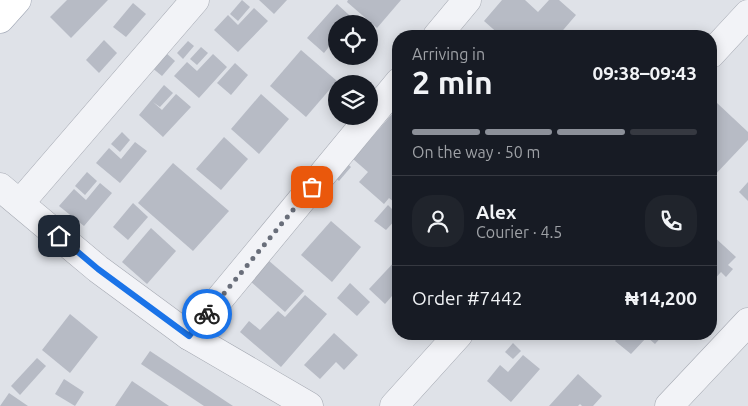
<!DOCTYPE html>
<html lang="en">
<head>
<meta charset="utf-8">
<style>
	body { margin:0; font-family:Ubuntu,sans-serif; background:#20242c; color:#f1f3f6; height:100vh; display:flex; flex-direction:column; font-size:19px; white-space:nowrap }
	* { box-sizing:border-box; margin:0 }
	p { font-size:16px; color:#9ea1a6 }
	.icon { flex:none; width:28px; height:28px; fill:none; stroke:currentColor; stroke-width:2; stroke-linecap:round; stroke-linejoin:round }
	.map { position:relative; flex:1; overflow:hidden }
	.panel { position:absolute; left:392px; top:30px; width:325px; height:310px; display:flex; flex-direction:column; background:#171b24; border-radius:20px; box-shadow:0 2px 12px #0003 }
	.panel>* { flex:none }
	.fabs { position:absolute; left:328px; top:15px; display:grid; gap:10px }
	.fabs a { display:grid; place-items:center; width:50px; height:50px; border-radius:50%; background:#171b24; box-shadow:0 2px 12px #0003; font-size:25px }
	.pin { position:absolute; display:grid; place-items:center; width:42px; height:42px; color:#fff; margin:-21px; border-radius:10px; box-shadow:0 2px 8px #0006 }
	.courier { position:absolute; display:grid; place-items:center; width:50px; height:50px; margin:-25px; border:4px solid #1a73e8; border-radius:50%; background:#fff; color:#222; box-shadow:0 1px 6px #0007 }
	.headline em { font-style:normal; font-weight:700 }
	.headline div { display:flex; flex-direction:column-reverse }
	.headline { display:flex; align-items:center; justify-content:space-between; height:85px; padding:0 20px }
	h1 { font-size:32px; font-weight:700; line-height:38px }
	.bar { display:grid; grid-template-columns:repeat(4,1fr); gap:8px 5px; align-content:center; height:60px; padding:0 20px }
	.bar i { height:6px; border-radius:4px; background:#363941 }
	.bar .selected { background:#8c9099 }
	.bar p { grid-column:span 4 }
	.line { display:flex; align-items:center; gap:12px; padding:0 20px; border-top:1px solid #363941 }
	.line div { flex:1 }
	.round { display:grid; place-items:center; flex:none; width:52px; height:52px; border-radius:20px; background:#20242c }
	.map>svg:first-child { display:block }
	.building { fill:#b7bbc5 }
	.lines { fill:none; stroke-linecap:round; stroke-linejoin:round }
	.minor-casing { stroke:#a5a9b2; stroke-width:29 }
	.primary-casing { stroke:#9fa6b4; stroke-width:29 }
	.minor { stroke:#f2f3f7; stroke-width:28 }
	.primary { stroke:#fff; stroke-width:28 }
	.done { stroke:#696e7a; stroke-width:5; stroke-dasharray:0 9 }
	.route { stroke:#1a73e8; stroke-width:6 }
</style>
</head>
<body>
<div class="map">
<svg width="748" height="406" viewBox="0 0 748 406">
	<rect width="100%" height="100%" fill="#dfe2e8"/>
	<g class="building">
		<polygon points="67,0 108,0 71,38 50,17"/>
		<polygon points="242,0 250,7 238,21 230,14"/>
		<polygon points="259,0 287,0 274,14"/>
		<polygon points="348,0 401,0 377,28 347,2"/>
		<polygon points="502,0 525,0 538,12 549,0 559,0 576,15 558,36 501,36 484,21"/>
		<polygon points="133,3 146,14 126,37 113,27"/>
		<polygon points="337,4 359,24 336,24 336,38 324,53 307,38"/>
		<polygon points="254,8 268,21 238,52 214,30 228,15 238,25"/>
		<polygon points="104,40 117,53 99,73 86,60"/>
		<polygon points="188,41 194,46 183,59 177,53"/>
		<polygon points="201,47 208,53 197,65 190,59"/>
		<polygon points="301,50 337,81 306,117 270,86"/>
		<polygon points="165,52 175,61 162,76 151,67"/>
		<polygon points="213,54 227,67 199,98 174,76 187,62 197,71"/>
		<polygon points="235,63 248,75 231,95 217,83"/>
		<polygon points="164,85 173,93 160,107 153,102 162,110 176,94 191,107 163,137 139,115"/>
		<polygon points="261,94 289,119 259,154 231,129"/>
		<polygon points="717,103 748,132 748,140 711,179 711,110"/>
		<polygon points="393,113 399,119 399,206 389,198 384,204 359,182 368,172 353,159"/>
		<polygon points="122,132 130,140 120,152 111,144"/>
		<polygon points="224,137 248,159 221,190 196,169"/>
		<polygon points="135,142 147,151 120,183 96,163 109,148 121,159"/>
		<polygon points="343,160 351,167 339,181 331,174"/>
		<polygon points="173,163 229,211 193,251 138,203"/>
		<polygon points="87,172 97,181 85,195 75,186"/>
		<polygon points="748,182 748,201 739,192"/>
		<polygon points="100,183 112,193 84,226 59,206 74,189 86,200"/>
		<polygon points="133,203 148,217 128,240 113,227"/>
		<polygon points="388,205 399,216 386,230 374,221"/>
		<polygon points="331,221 361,247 332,282 301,255"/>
		<polygon points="151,228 176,251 147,284 122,262"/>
		<polygon points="711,234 736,257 728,265 733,269 726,277 721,272 711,283"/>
		<polygon points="399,257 399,288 385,304 369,289"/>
		<polygon points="268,260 304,291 285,312 250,281"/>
		<polygon points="350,283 370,302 357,316 337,298"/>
		<polygon points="305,295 327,314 281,367 240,332 249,321 260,330 278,311 285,317"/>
		<polygon points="70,314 98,337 70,373 42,350"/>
		<polygon points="334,333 358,355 344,370 336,362 320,379 304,365"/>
		<polygon points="621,334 664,334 655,344 647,337 631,354 615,341"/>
		<polygon points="513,343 521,351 513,359 505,352"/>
		<polygon points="150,351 233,406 204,406 141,364"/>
		<polygon points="523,355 540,369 511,402 487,381 500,365 508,372"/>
		<polygon points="37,358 46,366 20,395 11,386"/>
		<polygon points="578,374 602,396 593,406 582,406 580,404 578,406 549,406"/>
		<polygon points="64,379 84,392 75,406 55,394"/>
		<polygon points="132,381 169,406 115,406"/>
		<polygon points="9,393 28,406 0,406"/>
	</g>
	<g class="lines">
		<g class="minor-casing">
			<g id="minor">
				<polyline points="437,36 467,0"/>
				<polyline points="711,54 748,14"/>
				<polyline points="0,187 98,269 189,336 309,406"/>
				<polyline points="20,203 195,0"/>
				<polyline points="189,336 399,82"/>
				<polyline points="394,406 459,334"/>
				<polyline points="669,406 748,322"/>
			</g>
		</g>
		<g class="primary-casing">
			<polyline id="primary" points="0,19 17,0"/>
		</g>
		<use href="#minor" class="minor"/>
		<use href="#primary" class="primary"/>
	</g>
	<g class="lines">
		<polyline class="done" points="207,314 312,187"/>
		<polyline class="route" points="59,236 98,269 189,336 207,314"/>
	</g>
</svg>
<div class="fabs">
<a><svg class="icon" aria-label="locate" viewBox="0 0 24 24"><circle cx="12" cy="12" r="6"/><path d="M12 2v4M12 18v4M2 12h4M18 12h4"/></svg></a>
<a><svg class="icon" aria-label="layers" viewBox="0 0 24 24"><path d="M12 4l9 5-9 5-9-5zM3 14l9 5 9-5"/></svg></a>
</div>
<div class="pin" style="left:312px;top:187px;background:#ea580c"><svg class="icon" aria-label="bag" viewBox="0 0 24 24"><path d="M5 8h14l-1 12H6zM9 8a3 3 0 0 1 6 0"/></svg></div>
<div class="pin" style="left:59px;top:236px;background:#1f2937"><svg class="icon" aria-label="home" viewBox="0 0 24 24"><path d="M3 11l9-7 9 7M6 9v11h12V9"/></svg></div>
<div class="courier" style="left:207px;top:314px"><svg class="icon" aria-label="bike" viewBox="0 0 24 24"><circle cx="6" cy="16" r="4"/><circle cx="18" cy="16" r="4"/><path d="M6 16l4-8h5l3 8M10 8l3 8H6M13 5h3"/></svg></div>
<section class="panel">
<div class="headline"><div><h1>2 min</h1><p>Arriving in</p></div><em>09:38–09:43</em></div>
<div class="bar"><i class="selected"></i><i class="selected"></i><i class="selected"></i><i></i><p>On the way · 50 m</p></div>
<div class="line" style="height:90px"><a class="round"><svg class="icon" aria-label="person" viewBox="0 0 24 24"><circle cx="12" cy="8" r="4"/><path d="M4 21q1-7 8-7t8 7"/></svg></a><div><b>Alex</b><p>Courier · 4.5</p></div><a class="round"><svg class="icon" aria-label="phone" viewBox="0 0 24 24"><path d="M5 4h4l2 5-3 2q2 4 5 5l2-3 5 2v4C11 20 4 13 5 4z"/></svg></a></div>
<div class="line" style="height:65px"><div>Order #7442</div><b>₦14,200</b></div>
</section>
</div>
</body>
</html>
